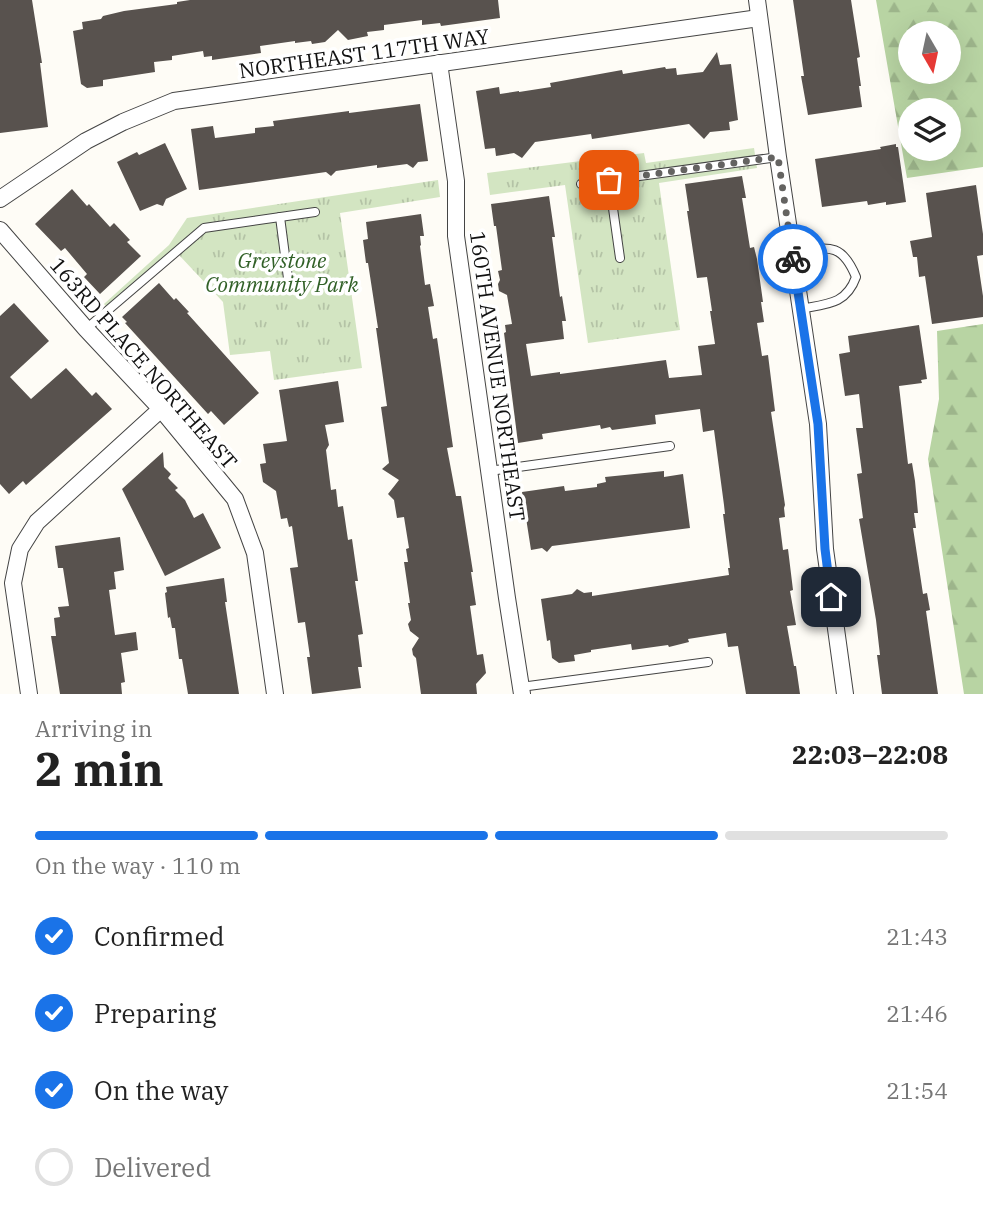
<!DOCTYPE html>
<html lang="en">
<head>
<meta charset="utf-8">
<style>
	body { margin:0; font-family:"IBM Plex Serif",serif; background:#f2f2f2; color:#222; height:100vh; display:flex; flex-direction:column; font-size:26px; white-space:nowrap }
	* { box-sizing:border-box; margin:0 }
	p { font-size:23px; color:#767676 }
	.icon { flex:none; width:38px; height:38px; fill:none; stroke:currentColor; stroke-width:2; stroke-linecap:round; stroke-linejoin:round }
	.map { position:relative; height:694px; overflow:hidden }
	.details { display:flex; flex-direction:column; background:#fff; flex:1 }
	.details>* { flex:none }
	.needle { width:46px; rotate:171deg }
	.controls { position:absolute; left:898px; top:21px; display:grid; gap:14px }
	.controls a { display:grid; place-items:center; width:63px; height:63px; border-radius:50%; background:#fff; box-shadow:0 7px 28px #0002; font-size:35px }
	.pin { position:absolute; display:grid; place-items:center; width:60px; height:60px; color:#fff; margin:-30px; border-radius:14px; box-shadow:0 4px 10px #0006 }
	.courier { position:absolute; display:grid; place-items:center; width:70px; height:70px; margin:-35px; border:5px solid #1a73e8; border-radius:50%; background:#fff; color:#222; box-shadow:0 2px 9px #0007 }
	.headline em { font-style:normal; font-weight:700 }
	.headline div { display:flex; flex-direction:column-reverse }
	.headline { display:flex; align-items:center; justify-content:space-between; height:119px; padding:0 35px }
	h1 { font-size:46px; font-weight:700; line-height:52px }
	.bar { display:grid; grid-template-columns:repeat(4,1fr); gap:10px 7px; align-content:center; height:84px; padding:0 35px }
	.bar i { height:9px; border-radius:5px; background:#e0e0e0 }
	.bar .selected { background:#1a73e8 }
	.bar p { grid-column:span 4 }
	ol { padding:0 35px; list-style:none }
	li { display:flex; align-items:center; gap:21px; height:77px }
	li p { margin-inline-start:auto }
	li .icon { padding:7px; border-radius:50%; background:#1a73e8; color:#fff; stroke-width:4 }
	li:last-child { color:#767676 }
	li i { width:38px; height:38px; border:4px solid #e0e0e0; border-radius:50% }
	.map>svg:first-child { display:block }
	.forest { fill:url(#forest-firs); fill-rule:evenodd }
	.park { fill:url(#park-tufts) }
	.building { fill:#58524e }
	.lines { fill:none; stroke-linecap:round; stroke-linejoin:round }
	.lane-casing { stroke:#444; stroke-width:10 }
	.street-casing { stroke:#444; stroke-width:18 }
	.lane { stroke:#fff; stroke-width:8 }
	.street { stroke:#fff; stroke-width:16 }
	.done { stroke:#646361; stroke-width:7; stroke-dasharray:0 12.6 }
	.route { stroke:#1a73e8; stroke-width:9 }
	.labels { text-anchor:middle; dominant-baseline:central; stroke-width:7; stroke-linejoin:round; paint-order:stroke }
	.street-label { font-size:21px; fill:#111; stroke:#fff }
	.park-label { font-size:21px; font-style:italic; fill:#326128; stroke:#fff }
</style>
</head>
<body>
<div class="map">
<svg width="983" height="694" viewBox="0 0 983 694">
	<defs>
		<pattern id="forest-firs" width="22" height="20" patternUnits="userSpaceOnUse" patternTransform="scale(1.75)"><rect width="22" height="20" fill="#b8d4a3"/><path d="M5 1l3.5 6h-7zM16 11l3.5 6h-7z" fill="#9db58b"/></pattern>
		<pattern id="park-tufts" width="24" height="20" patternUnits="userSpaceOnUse" patternTransform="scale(1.75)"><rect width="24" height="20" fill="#d3e5c2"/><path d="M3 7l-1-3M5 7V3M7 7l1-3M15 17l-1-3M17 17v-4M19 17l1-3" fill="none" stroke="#b4c3a6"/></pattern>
	</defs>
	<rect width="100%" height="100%" fill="#fefcf6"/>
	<g class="forest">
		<path d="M876,0h107v167l-76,11zM910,33h38v39h-38zM910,110h38v39h-38z"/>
		<polygon points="983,324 983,694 964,694 928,459 939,399 937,331"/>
	</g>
	<g class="park">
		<polygon points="754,148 757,168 659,183 680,330 588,343 565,185 490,195 487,173 644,153 646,163"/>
		<polygon points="438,180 440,197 340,213 362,368 274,380 270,351 230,355 223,302 179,255 111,312 104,304 169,245 187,218"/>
	</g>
	<g class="building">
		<polygon points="0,0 32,0 42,63 40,63 48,127 0,133"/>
		<polygon points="190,0 498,0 500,18 441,26 440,23 422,25 422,20 384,25 384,30 367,32 368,36 348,40 338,30 325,42 312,44 311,41 295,43 295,41 260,46 261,53 212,60 212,56 204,57 203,51 172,56 172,60 154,62 155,72 103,80 103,86 87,88 81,84 73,31 83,29 82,22 101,19 103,16 124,11 177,4 177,2"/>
		<polygon points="793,0 851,0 860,57 857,58 861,86 859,86 862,107 808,115 801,76 804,76"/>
		<polygon points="717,52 720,65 731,64 738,120 729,122 730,130 710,132 704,139 689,124 592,139 591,134 535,142 522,158 514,153 496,156 495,148 485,149 476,91 499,87 500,94 519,91 519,92 551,87 550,83 622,70 623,74 665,67 666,69 676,68 677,75 703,72"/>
		<polygon points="420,104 428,161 418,162 413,168 407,164 377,168 377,165 336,171 331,176 326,172 199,190 191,129 213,126 215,138 255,133 255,128 274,126 273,121 349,111 349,113"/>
		<polygon points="165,143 187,189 166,199 163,206 157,204 140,211 117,162 137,152 139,155"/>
		<polygon points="896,144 896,147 898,147 906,202 886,205 886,202 868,205 867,201 822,207 815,159 881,149 880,147"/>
		<polygon points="742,176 746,198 742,198 750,248 754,247 757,259 763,302 761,302 764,322 757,323 762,356 768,355 775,411 771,412 785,505 784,508 785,517 779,518 783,550 788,549 793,590 790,591 796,625 787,626 794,666 796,666 800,694 746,694 738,646 728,647 726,633 688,639 689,642 669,647 668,645 632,650 631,644 591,650 591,652 574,655 575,661 559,663 552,658 550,640 547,641 541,599 572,594 577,589 584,593 592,592 592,596 729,575 728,568 730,568 723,514 725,514 724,505 714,430 703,432 700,409 655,415 656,424 612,430 610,427 601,429 600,425 542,434 543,439 518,443 504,333 506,332 505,325 512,324 507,295 499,291 498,284 500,280 498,271 502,270 496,226 494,226 491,204 549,196 555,237 552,237 560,297 562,296 566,321 562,321 564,339 526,344 531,376 560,372 560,374 666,360 669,378 702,375 698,346 715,344 710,311 712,311 707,277 697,278 687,211 689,211 685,184"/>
		<polygon points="976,185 983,234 983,255 977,256 983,296 983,317 932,324 925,276 919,277 917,257 913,257 910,241 932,237 926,193"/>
		<polygon points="72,189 87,206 89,204 110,227 114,223 130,240 127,242 141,256 100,294 84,277 87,274 65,248 61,251 35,224"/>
		<polygon points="421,214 424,236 420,236 421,245 420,246 425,285 430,284 434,306 428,307 433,339 437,338 453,447 447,448 456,496 461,496 473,572 471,572 476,605 470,606 477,655 483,654 486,673 476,684 477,694 421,694 416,658 413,655 412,649 419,638 410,631 408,624 411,620 408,603 410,603 404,562 408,562 406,549 409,548 404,517 397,518 394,500 388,494 399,480 382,469 389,463 381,407 387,406 376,328 378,328 368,263 366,263 363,240 368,239 366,222"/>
		<polygon points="159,283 174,300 176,298 189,312 187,313 259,393 224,425 211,411 208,414 125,323 127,322 122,317"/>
		<polygon points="14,303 49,341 10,377 31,399 66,368 92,396 96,392 112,409 26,485 23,481 9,494 0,484 0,316"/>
		<polygon points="919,325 927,379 921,380 922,383 899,386 908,464 912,463 915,481 918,513 914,513 916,528 913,528 923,594 927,593 930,610 926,611 938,694 882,694 877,655 880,655 876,620 859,519 863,518 857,474 862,473 856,428 863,428 859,394 845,396 839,354 850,352 848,336"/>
		<polygon points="338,381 344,422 325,425 329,445 326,450 331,490 336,489 338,507 343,506 348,540 352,539 358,581 355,581 363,634 358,635 362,667 358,667 361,688 312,694 307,657 310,657 305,622 298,623 290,568 298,567 292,526 289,527 287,518 281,519 276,491 263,482 260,464 266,463 263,444 287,441 279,390"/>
		<polygon points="163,452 164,467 171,474 168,478 178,488 175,490 185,500 194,518 203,513 221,548 165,576 122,489"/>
		<polygon points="664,471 664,477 683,474 690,528 552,546 547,552 542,548 531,550 522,492 564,486 565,491 597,487 597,484 606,482 605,477"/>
		<polygon points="120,537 124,570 114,572 116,589 109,590 115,635 136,632 138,650 121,653 125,682 121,683 122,694 60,694 51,636 56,636 54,618 60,617 58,607 69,606 63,568 58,568 55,546"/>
		<polygon points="224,578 227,602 225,602 239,694 188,694 182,659 179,659 175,628 172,628 170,617 168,618 165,593 167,592 166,587"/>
	</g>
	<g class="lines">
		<g class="lane-casing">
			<g id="lane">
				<polyline points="609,180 620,258"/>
				<polyline points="581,184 778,157"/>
				<polyline points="280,217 289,286"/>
				<path d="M792,252c34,-4 49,-12 64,25 -10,28 -30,27 -56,32"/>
				<polyline points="86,329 204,228 315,212"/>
				<polyline points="489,471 670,446"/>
				<polyline points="521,687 708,662"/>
			</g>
		</g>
		<g class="street-casing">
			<g id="street">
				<polyline points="757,0 778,157 818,424 825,549 845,694"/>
				<polyline points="439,63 456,181 456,236 507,598 522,694"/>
				<polyline points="0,199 86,141 123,122 174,101 759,18"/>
				<polyline points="0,230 86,329 161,409 235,499 255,553 275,694"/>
				<polyline points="29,694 13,583 20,549 37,522 161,409"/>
			</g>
		</g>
		<use href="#lane" class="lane"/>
		<use href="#street" class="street"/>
	</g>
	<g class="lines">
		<polyline class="done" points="609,180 778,157 793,259"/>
		<polyline class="route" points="793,259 818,424 825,549 831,597"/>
	</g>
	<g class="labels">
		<g class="street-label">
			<text transform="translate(364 53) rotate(-8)">NORTHEAST 117TH WAY</text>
			<text transform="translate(144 363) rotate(49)">163RD PLACE NORTHEAST</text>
			<text transform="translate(498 376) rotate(82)">160TH AVENUE NORTHEAST</text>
		</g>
		<g class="park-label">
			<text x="282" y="260">Greystone<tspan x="282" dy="24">Community Park</tspan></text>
		</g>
	</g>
</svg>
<div class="controls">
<a><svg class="needle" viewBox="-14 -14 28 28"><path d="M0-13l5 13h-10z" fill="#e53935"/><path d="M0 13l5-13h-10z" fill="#767676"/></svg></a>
<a><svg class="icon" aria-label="layers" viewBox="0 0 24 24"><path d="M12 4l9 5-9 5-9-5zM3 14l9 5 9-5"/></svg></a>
</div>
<div class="pin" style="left:609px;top:180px;background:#ea580c"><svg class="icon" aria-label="bag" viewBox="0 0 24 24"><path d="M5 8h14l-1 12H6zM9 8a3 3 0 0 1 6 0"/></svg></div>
<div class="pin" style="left:831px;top:597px;background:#1f2937"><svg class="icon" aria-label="home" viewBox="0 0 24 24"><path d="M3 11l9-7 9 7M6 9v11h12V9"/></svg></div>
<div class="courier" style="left:793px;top:259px"><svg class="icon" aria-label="bike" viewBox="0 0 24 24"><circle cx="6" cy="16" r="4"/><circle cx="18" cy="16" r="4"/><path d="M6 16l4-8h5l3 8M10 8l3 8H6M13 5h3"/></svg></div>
</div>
<section class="details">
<div class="headline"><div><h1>2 min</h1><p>Arriving in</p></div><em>22:03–22:08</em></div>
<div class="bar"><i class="selected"></i><i class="selected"></i><i class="selected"></i><i></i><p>On the way · 110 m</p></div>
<ol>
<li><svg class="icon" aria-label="check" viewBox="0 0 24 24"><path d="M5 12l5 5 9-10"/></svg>Confirmed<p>21:43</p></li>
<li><svg class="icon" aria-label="check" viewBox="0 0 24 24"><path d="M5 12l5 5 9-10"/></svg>Preparing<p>21:46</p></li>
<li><svg class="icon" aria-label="check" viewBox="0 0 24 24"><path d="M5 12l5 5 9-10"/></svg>On the way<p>21:54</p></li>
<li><i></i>Delivered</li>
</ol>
</section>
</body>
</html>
